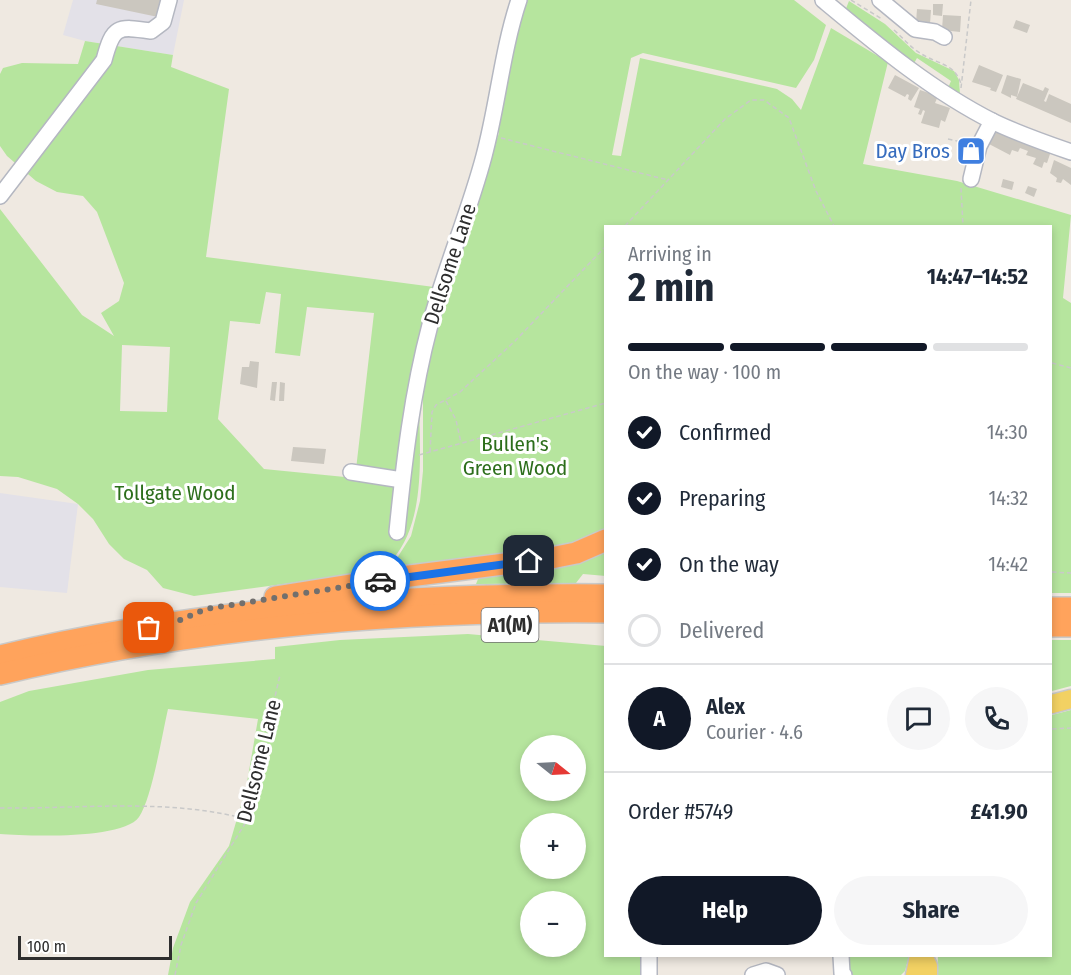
<!DOCTYPE html>
<html lang="en">
<head>
<meta charset="utf-8">
<style>
	body { margin:0; font-family:"Fira Sans Condensed",sans-serif; background:#f6f6f7; color:#1f2937; height:100vh; display:flex; flex-direction:column; font-size:22px; white-space:nowrap }
	* { box-sizing:border-box; margin:0 }
	p { font-size:20px; color:#747a83 }
	.icon { flex:none; width:33px; height:33px; fill:none; stroke:currentColor; stroke-width:2; stroke-linecap:round; stroke-linejoin:round }
	.map { position:relative; flex:1; overflow:hidden }
	.details { position:absolute; left:604px; top:225px; width:448px; height:732px; display:flex; flex-direction:column; background:#fff; border-radius:0px; box-shadow:0 3px 9px #0003 }
	.details>* { flex:none }
	.needle { width:39px; rotate:108deg }
	.buttons { position:absolute; left:520px; top:735px; display:grid; gap:12px }
	.buttons a { display:grid; place-items:center; width:66px; height:66px; border-radius:50%; background:#fff; box-shadow:0 3px 9px #0003; font-size:30px }
	.scale { position:absolute; left:18px; bottom:15px; width:154px; box-sizing:border-box; padding-left:6px; border:3px solid #2e2e2e; border-top:0; font-size:16px; line-height:21px; white-space:nowrap; color:#2e2e2e; -webkit-text-stroke:4px #fff; paint-order:stroke }
	.pin { position:absolute; display:grid; place-items:center; width:51px; height:51px; color:#fff; margin:-26px; border-radius:12px; box-shadow:0 3px 9px #0006 }
	.courier { position:absolute; display:grid; place-items:center; width:60px; height:60px; margin:-30px; border:4px solid #1a73e8; border-radius:50%; background:#fff; color:#222; box-shadow:0 2px 8px #0007 }
	.overview em { font-style:normal; font-weight:700 }
	.overview div { display:flex; flex-direction:column-reverse }
	.overview { display:flex; align-items:center; justify-content:space-between; height:102px; padding:0 24px }
	h1 { font-size:39px; font-weight:700; line-height:45px }
	.bar { display:grid; grid-template-columns:repeat(4,1fr); gap:9px 6px; align-content:center; height:72px; padding:0 24px }
	.bar i { height:8px; border-radius:4px; background:#e0e1e3 }
	.bar .active { background:#111827 }
	.bar p { grid-column:span 4 }
	.line { display:flex; align-items:center; gap:15px; padding:0 24px; border-top:2px solid #e0e1e3 }
	.line div { flex:1 }
	.round { display:grid; place-items:center; flex:none; width:63px; height:63px; border-radius:32px; background:#f6f6f7 }
	ol { padding:0 24px; list-style:none }
	li { display:flex; align-items:center; gap:18px; height:66px }
	li p { margin-inline-start:auto }
	li .icon { padding:6px; border-radius:50%; background:#111827; color:#fff; stroke-width:4 }
	li:last-child { color:#747a83 }
	li i { width:33px; height:33px; border:3px solid #e0e1e3; border-radius:50% }
	.action { display:flex; gap:12px; margin-top:auto; padding:12px 24px }
	.action a { flex:1; height:69px; border-radius:36px; background:#111827; color:#fff; font-size:24px; font-weight:700; line-height:69px; text-align:center }
	.action a+a { background:#f6f6f7; color:#1f2937 }
	.map>svg:first-child { display:block }
	.industrial { fill:#e3e1e8 }
	.green { fill:#b6e59e; fill-rule:evenodd }
	.building { fill:#cbc7bf }
	.lines { fill:none; stroke-linecap:round; stroke-linejoin:round }
	.minor-casing { stroke:#b4b7c1; stroke-width:18 }
	.major-casing { stroke:#c9c9c9; stroke-width:21 }
	.highway-casing { stroke:#c9c9c9; stroke-width:24 }
	.path { stroke:#c9c9c9; stroke-width:1.5; stroke-dasharray:4.5 3; stroke-linecap:butt }
	.minor { stroke:#fff; stroke-width:15 }
	.major { stroke:#f2d163; stroke-width:18 }
	.highway { stroke:#ffa35c; stroke-width:21 }
	.done { stroke:#726f6d; stroke-width:6; stroke-dasharray:0 10.8 }
	.route { stroke:#1a73e8; stroke-width:8 }
	.labels { text-anchor:middle; dominant-baseline:central; stroke-width:6; stroke-linejoin:round; paint-order:stroke }
	.shield { fill:#fff; stroke:#6d6d6d; stroke-width:1.5 }
	.shield-label { font-size:20px; font-weight:bold; fill:#2e2e2e }
	.shop-label { font-size:21px; fill:#366cbe; stroke:#fff; text-anchor:end }
	.street-label { font-size:21px; fill:#2e2e2e; stroke:#fff }
	.park-label { font-size:21px; fill:#2c6e1b; stroke:#fff }
</style>
</head>
<body>
<div class="map">
<svg width="1071" height="975" viewBox="0 0 1071 975">
	<rect width="100%" height="100%" fill="#efe9e1"/>
	<g class="industrial">
		<polygon points="73,0 184,0 173,55 85,41 63,35"/>
		<polygon points="0,493 78,504 67,593 0,587"/>
	</g>
	<g class="green">
		<polygon points="523,0 794,0 826,25 814,60 796,88 643,53 631,58 612,155 621,156 640,58 777,89 792,99 801,110 831,28 888,62 863,164 957,181 1071,215 1063,298 1071,303 1071,593 1052,593 1052,226 606,226 606,531 581,544 387,574 411,536 420,501 423,471 423,380 436,321 499,133 496,128"/>
		<polygon points="849,1 885,24 916,53 954,71 959,80 960,95 948,88 951,81 917,58 913,65 845,11"/>
		<path d="M85,41l88,14 -2,12 58,22 -23,168 228,30c-5,24 -11,48 -14,72 -6,60 15,153 -28,201 -5,5 -13,9 -19,12l-179,24 -31,-8 -16,-18 -23,-11 -15,-15 -16,-25 -15,-15 -21,-15 -39,-12 -18,-1v-267l82,106 32,21 -13,-23 18,-12 5,-18 -27,-71 -14,-16 -26,-4 -21,-11 -29,-25 -7,-10v-72l3,-6 19,-5 56,1zM266,292l15,2 -6,59 25,3 7,-49 67,6 -19,165 -91,-9 -46,-50 12,-98 30,3zM122,345l48,2 -3,65 -47,-1z"/>
		<polygon points="606,551 606,576 583,574 576,583 476,584 478,579 491,572"/>
		<path d="M468,634l138,12v310h39l-1,19h-476l5,-27 17,-46 39,-56 17,-58 12,-69 -90,-10c-6,26 -16,89 -29,108 -16,23 -112,19 -139,17v-132l29,-11 119,-21 127,-11v-12l65,-7zM531,746h45v44h-45zM531,824h45v44h-45zM531,902h45v44h-45z"/>
		<polygon points="1052,640 1071,640 1071,686 1052,691"/>
		<polygon points="1071,710 1071,975 937,975 938,956 1052,956 1052,715"/>
		<polygon points="845,956 909,956 905,971 901,975 853,975 848,971"/>
	</g>
	<g class="building">
		<polygon points="97,0 161,0 158,17 96,4"/>
		<polygon points="933,4 943,4 942,16 933,15"/>
		<polygon points="917,9 931,10 930,24 916,23"/>
		<polygon points="943,15 961,16 960,32 942,30"/>
		<polygon points="1016,20 1030,25 1027,33 1013,28"/>
		<polygon points="979,65 1003,75 996,92 990,90 991,88 972,82"/>
		<polygon points="895,75 919,88 911,101 908,99 909,95 907,94 905,97 888,88"/>
		<polygon points="1007,75 1021,79 1017,97 1011,95 1011,98 1001,93"/>
		<polygon points="1023,83 1043,91 1045,87 1049,89 1044,101 1046,102 1049,94 1071,104 1071,123 1016,99"/>
		<polygon points="920,90 938,96 935,103 950,108 945,122 941,120 939,128 921,123 925,111 923,110 921,115 918,114 920,109 914,107"/>
		<polygon points="994,131 1051,151 1047,163 1044,162 1042,168 1033,164 1036,158 1026,155 1028,151 1020,148 1018,152 1012,150 1010,155 989,144"/>
		<polygon points="1054,160 1071,168 1071,185 1063,179 1061,183 1056,182 1057,178 1050,173"/>
		<polygon points="1003,179 1014,182 1012,190 1001,187"/>
		<polygon points="1028,186 1037,189 1034,197 1025,193"/>
		<polygon points="250,361 259,362 257,388 240,384 242,367 249,367"/>
		<polygon points="272,382 277,382 275,401 270,400"/>
		<polygon points="280,382 285,383 284,401 279,401"/>
		<polygon points="293,447 326,449 324,464 291,461"/>
	</g>
	<g class="lines">
		<g class="minor-casing">
			<g id="minor">
				<path d="M823,0c53,44 109,91 171,122 25,12 51,21 77,30"/>
				<polyline points="880,0 915,29 935,32 944,37"/>
				<polyline points="971,179 979,146 992,121"/>
				<path d="M0,196l104,-136c9,-34 13,-34 47,-29l12,-9 6,-22"/>
				<polyline points="351,472 402,480"/>
				<path d="M397,532c7,-70 15,-139 33,-207 15,-57 39,-112 54,-169 14,-52 18,-105 35,-156"/>
				<polyline points="841,956 842,973 844,975"/>
				<polyline points="649,975 649,956"/>
				<polyline points="753,975 766,971 777,975"/>
			</g>
		</g>
		<g class="major-casing">
			<g id="major">
				<polyline points="1052,704 1071,699"/>
				<polyline points="923,956 928,966 928,975"/>
				<polyline points="915,975 919,956"/>
			</g>
		</g>
		<g class="highway-casing">
			<g id="highway">
				<polyline points="275,597 394,578 551,558 576,553 606,540"/>
				<polyline points="1052,608 1071,608"/>
				<polyline points="1052,626 1071,626"/>
				<path d="M0,656c198,-47 403,-63 606,-61"/>
				<path d="M0,674c198,-47 403,-64 606,-62"/>
			</g>
		</g>
		<g class="path">
			<polyline points="851,0 882,19"/>
			<path d="M894,30c9,8 16,17 26,23 16,11 35,10 41,31"/>
			<polyline points="961,88 971,0"/>
			<polyline points="501,138 668,180"/>
			<polyline points="948,139 966,143"/>
			<polyline points="961,188 963,226"/>
			<polyline points="625,226 725,119 751,100 764,100 789,118 816,191 834,226"/>
			<polyline points="1052,363 1071,368"/>
			<polyline points="446,401 456,420 461,443"/>
			<polyline points="430,452 432,412 436,405 460,392 515,341 606,246"/>
			<polyline points="419,455 606,403"/>
			<polyline points="1052,572 1071,573"/>
			<polyline points="1052,729 1071,728"/>
			<path d="M0,808c81,1 167,-10 246,11"/>
			<polyline points="175,975 181,945 196,903 246,822 280,675"/>
		</g>
		<use href="#minor" class="minor"/>
		<use href="#major" class="major"/>
		<use href="#highway" class="highway"/>
	</g>
	<g class="lines">
		<polyline class="done" points="149,628 171,624 206,609 380,581"/>
		<polyline class="route" points="380,581 529,561"/>
	</g>
	<defs>
		<g id="shop-square" transform="scale(1.5)"><rect x="-9" y="-9" width="18" height="18" rx="4" fill="#3f7fe0" stroke="#fff"/><path d="M-5-2.5h2.3a2.7 3.5 0 0 1 5.4 0H5L5.5 6h-11ZM-1.5-2.5h3a1.5 2.3 0 0 0-3 0Z" fill="#fff"/></g>
	</defs>
	<g fill-rule="evenodd">
		<use href="#shop-square" x="971" y="151"/>
	</g>
	<g class="labels">
		<rect class="shield" x="481.5" y="608" width="57" height="34" rx="4.5"/>
		<g class="shield-label">
			<text x="510" y="625">A1(M)</text>
		</g>
		<g class="shop-label">
			<text x="950" y="151">Day Bros</text>
		</g>
		<g class="street-label">
			<text transform="translate(450 264) rotate(-72)">Dellsome Lane</text>
			<text transform="translate(259 761) rotate(-76)">Dellsome Lane</text>
		</g>
		<g class="park-label">
			<text x="515" y="444">Bullen's<tspan x="515" dy="24">Green Wood</tspan></text>
			<text x="175" y="493">Tollgate Wood</text>
		</g>
	</g>
</svg>
<div class="buttons">
<a><svg class="needle" viewBox="-14 -14 28 28"><path d="M0-13l5 13h-10z" fill="#e53935"/><path d="M0 13l5-13h-10z" fill="#747a83"/></svg></a>
<a>+</a>
<a>−</a>
</div>
<div class="scale">100 m</div>
<div class="pin" style="left:149px;top:628px;background:#ea580c"><svg class="icon" aria-label="bag" viewBox="0 0 24 24"><path d="M5 8h14l-1 12H6zM9 8a3 3 0 0 1 6 0"/></svg></div>
<div class="pin" style="left:529px;top:561px;background:#1f2937"><svg class="icon" aria-label="home" viewBox="0 0 24 24"><path d="M3 11l9-7 9 7M6 9v11h12V9"/></svg></div>
<div class="courier" style="left:380px;top:581px"><svg class="icon" aria-label="car" viewBox="0 0 24 24"><path d="M5 17H2v-5l4-1 3-4h7l3 4 3 1v5h-3M9 17h6M6 11h13"/><circle cx="7" cy="17" r="2"/><circle cx="17" cy="17" r="2"/></svg></div>
<section class="details">
<div class="overview"><div><h1>2 min</h1><p>Arriving in</p></div><em>14:47–14:52</em></div>
<div class="bar"><i class="active"></i><i class="active"></i><i class="active"></i><i></i><p>On the way · 100 m</p></div>
<ol>
<li><svg class="icon" aria-label="check" viewBox="0 0 24 24"><path d="M5 12l5 5 9-10"/></svg>Confirmed<p>14:30</p></li>
<li><svg class="icon" aria-label="check" viewBox="0 0 24 24"><path d="M5 12l5 5 9-10"/></svg>Preparing<p>14:32</p></li>
<li><svg class="icon" aria-label="check" viewBox="0 0 24 24"><path d="M5 12l5 5 9-10"/></svg>On the way<p>14:42</p></li>
<li><i></i>Delivered</li>
</ol>
<div class="line" style="height:108px"><b class="round" style="background:#111827;color:#fff">A</b><div><b>Alex</b><p>Courier · 4.6</p></div><a class="round"><svg class="icon" aria-label="chat" viewBox="0 0 24 24"><path d="M4 5h16v11H9l-5 4z"/></svg></a><a class="round"><svg class="icon" aria-label="phone" viewBox="0 0 24 24"><path d="M5 4h4l2 5-3 2q2 4 5 5l2-3 5 2v4C11 20 4 13 5 4z"/></svg></a></div>
<div class="line" style="height:78px"><div>Order #5749</div><b>£41.90</b></div>
<div class="action"><a>Help</a><a>Share</a></div>
</section>
</div>
</body>
</html>
